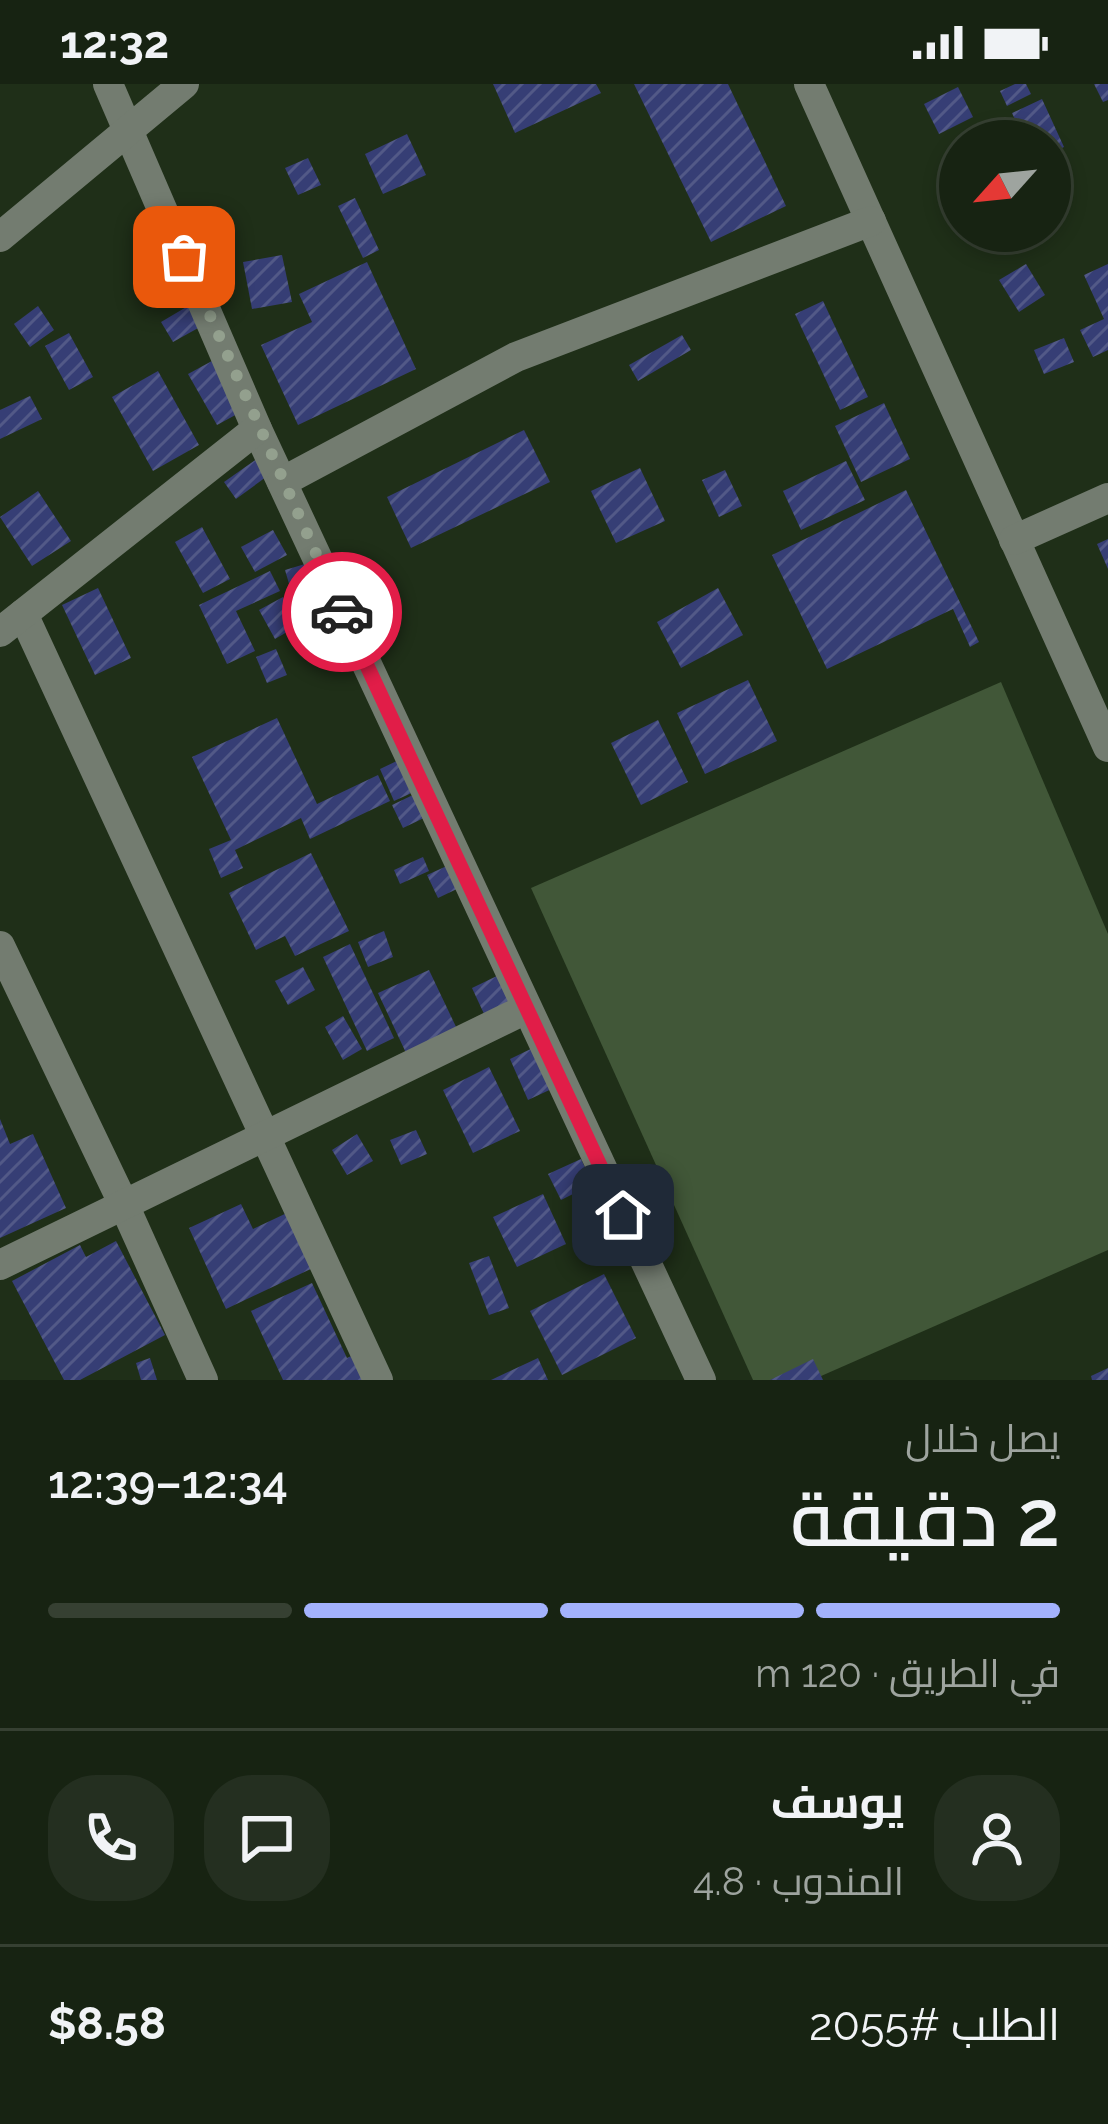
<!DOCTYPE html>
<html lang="ar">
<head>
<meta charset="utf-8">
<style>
	body { margin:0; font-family:Raleway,Cairo,sans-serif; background:#242f20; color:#f1f3f6; direction:rtl; height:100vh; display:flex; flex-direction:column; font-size:45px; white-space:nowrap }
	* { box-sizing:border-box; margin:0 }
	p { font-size:39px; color:#9ea49f }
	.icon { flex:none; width:66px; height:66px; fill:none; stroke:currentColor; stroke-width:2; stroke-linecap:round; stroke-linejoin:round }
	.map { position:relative; height:1296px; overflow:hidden; direction:ltr }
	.details { display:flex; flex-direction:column; background:#172312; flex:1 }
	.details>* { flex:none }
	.needle { width:78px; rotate:243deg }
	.buttons { position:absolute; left:939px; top:36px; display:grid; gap:24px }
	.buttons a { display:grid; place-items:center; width:132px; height:132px; border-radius:50%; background:#172312; box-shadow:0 6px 18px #0003,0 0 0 3px #364032; font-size:60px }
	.pin { position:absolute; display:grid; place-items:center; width:102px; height:102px; color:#fff; margin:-51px; border-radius:24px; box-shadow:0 6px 18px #0006 }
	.courier { position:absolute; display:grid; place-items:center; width:120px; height:120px; margin:-60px; border:9px solid #e11d48; border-radius:50%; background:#fff; color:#222; box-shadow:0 3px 15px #0007 }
	.summary em { font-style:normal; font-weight:600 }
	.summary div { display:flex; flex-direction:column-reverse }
	.summary { display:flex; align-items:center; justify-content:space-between; height:204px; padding:0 48px }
	h1 { font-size:78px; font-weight:600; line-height:90px }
	.bar { display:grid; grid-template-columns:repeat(4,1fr); gap:18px 12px; align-content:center; height:144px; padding:0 48px }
	.bar i { height:15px; border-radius:9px; background:#364032 }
	.bar .active { background:#a3b2fd }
	.bar p { grid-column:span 4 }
	.line { display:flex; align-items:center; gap:30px; padding:0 48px; border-top:3px solid #364032 }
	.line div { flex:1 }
	.round { display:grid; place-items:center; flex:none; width:126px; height:126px; border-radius:48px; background:#242f20 }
	.status { display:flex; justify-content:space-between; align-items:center; height:84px; padding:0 60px; background:#172312; direction:ltr }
	.status svg { height:33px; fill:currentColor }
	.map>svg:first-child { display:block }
	.green { fill:#415738 }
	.building { fill:url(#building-hatch) }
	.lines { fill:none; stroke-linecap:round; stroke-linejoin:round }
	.minor { stroke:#737c70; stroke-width:30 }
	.done { stroke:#93a08e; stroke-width:12; stroke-dasharray:0 21.6 }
	.route { stroke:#e11d48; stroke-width:15 }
</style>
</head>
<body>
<div class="status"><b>12:32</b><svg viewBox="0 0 49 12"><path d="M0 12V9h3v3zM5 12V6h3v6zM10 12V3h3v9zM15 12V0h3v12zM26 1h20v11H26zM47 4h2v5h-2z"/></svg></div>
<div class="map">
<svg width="1108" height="1296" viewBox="0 0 1108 1296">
	<defs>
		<pattern id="building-hatch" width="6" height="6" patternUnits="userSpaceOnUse" patternTransform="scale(3)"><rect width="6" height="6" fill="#363e75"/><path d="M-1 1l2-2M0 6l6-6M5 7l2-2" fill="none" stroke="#525987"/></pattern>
	</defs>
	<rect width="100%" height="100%" fill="#1f2f18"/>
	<polygon class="green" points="1001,598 1108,850 1108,1166 812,1296 753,1296 531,804"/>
	<g class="building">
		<polygon points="493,0 596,0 601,9 515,49"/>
		<polygon points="634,0 728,0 786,122 711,158"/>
		<polygon points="1015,0 1026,0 1031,10 1007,22 1000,7"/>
		<polygon points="1094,0 1108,0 1108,16 1103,18"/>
		<polygon points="958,3 973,33 939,50 924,20"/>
		<polygon points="1042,15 1064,63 1050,70 1050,57 1025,57 1012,29"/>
		<polygon points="407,50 426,91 383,110 365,70"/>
		<polygon points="308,74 321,101 298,111 285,84"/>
		<polygon points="355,114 379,166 363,174 338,122"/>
		<polygon points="969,147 1002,147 975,159"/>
		<polygon points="282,171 292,218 252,225 243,178"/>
		<polygon points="367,178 416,285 298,341 261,261 312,238 299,210"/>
		<polygon points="1026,180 1045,211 1019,228 999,196"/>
		<polygon points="1108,180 1108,266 1093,273 1080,246 1104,235 1084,191"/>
		<polygon points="823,217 868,313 840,326 795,230"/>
		<polygon points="38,222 54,246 30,263 14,240"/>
		<polygon points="188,222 200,243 173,258 161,238"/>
		<polygon points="69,249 93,293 69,306 45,262"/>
		<polygon points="682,251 691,266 638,297 629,281"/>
		<polygon points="1064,254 1074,278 1044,290 1034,266"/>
		<polygon points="212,277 241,328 217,341 188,290"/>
		<polygon points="158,287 199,361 153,387 112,313"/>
		<polygon points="30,312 42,335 0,355 0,326"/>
		<polygon points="884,319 910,375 861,398 835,342"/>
		<polygon points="524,346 550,398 411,464 387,413"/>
		<polygon points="261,372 273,388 236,415 224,398"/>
		<polygon points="846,377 865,416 801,446 783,407"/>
		<polygon points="640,384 665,437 616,459 591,407"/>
		<polygon points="725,386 742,422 719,433 702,396"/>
		<polygon points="906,406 979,558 970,563 953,525 827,585 772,471"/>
		<polygon points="38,407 71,457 32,482 0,433"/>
		<polygon points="202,443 230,495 203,509 175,458"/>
		<polygon points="273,446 287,471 255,488 241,463"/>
		<polygon points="1108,455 1108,485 1097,460"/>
		<polygon points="305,480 312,503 292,510 285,486"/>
		<polygon points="270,487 280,507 236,527 255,567 227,580 199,521"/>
		<polygon points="98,504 131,574 95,591 62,521"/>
		<polygon points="718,504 743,551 681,584 657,538"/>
		<polygon points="283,513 299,541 275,555 259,526"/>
		<polygon points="276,565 287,591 267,599 256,573"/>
		<polygon points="748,596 777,657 705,690 677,629"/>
		<polygon points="277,634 317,720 378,691 390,717 310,755 301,734 235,766 243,784 221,794 209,765 231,756 192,673"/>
		<polygon points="658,636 688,698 641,721 611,659"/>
		<polygon points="401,675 416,707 394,717 380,685"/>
		<polygon points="415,710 426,733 403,744 392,721"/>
		<polygon points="311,769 349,847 295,872 285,852 256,866 229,809"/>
		<polygon points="423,773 429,787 400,800 394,786"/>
		<polygon points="449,781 459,804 438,814 427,791"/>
		<polygon points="384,847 393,873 368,883 358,858"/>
		<polygon points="350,860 394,954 367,967 323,873"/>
		<polygon points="303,883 315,906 288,921 275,897"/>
		<polygon points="429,886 458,947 407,971 378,909"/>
		<polygon points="501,890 514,919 485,932 472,904"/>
		<polygon points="343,932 362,965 343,976 325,943"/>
		<polygon points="539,961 558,1002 528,1016 510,975"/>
		<polygon points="489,983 520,1047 473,1069 443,1006"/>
		<polygon points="0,1035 10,1060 33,1050 66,1124 0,1154"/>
		<polygon points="416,1046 427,1070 401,1081 390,1056"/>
		<polygon points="357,1050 373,1077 347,1091 332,1066"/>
		<polygon points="581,1075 593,1100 561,1116 548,1090"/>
		<polygon points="543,1110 566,1160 517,1183 493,1133"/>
		<polygon points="241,1120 253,1145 289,1128 315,1183 226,1225 189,1144"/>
		<polygon points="116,1157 165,1251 80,1296 64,1296 12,1197 80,1161 86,1173"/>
		<polygon points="489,1172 509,1224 489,1231 469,1179"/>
		<polygon points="604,1190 636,1254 562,1291 530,1227"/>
		<polygon points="312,1199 347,1274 367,1265 365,1296 283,1296 251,1227"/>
		<polygon points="150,1274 157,1296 141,1296 136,1279"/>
		<polygon points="538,1274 548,1296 491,1296"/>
		<polygon points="813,1275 823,1296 770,1296"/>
		<polygon points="1108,1284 1108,1296 1092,1296 1091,1292"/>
	</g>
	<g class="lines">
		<g class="minor">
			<polyline points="108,0 257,345 701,1296"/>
			<polyline points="809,0 1108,663"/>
			<polyline points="0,153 184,0"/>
			<polyline points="282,398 516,273 871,137"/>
			<polyline points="1014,456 1108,414"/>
			<polyline points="23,530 378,1296"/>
			<polyline points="0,548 257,345"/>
			<polyline points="0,862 124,1121 203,1296"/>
			<polyline points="0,1181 526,925"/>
		</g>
	</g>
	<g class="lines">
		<polyline class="done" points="184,173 342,528"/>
		<polyline class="route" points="342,528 623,1131"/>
	</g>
</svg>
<div class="buttons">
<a><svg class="needle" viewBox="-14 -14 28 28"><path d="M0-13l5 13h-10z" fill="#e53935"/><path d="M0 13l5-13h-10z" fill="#9ea49f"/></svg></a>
</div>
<div class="pin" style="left:184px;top:173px;background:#ea580c"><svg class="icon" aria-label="bag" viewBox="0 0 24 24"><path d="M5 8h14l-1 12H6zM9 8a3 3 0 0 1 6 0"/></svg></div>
<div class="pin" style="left:623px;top:1131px;background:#1f2937"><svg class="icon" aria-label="home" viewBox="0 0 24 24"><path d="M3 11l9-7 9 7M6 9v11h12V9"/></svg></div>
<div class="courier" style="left:342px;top:528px"><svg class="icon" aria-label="car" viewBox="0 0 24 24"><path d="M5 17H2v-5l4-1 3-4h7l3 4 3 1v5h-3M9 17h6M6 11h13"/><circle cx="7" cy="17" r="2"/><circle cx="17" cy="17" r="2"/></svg></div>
</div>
<section class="details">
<div class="summary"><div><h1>2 دقيقة</h1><p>يصل خلال</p></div><em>12:34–12:39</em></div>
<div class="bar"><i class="active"></i><i class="active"></i><i class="active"></i><i></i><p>في الطريق · 120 m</p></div>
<div class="line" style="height:216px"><a class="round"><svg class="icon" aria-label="person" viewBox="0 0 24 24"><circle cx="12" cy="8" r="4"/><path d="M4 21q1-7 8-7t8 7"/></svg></a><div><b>يوسف</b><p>المندوب · 4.8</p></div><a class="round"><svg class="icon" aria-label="chat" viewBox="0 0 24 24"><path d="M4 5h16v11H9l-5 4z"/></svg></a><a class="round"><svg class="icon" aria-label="phone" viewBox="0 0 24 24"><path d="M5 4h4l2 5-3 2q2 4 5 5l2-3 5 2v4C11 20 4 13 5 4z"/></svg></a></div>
<div class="line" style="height:156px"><div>الطلب #2055</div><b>$8.58</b></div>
</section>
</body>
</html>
